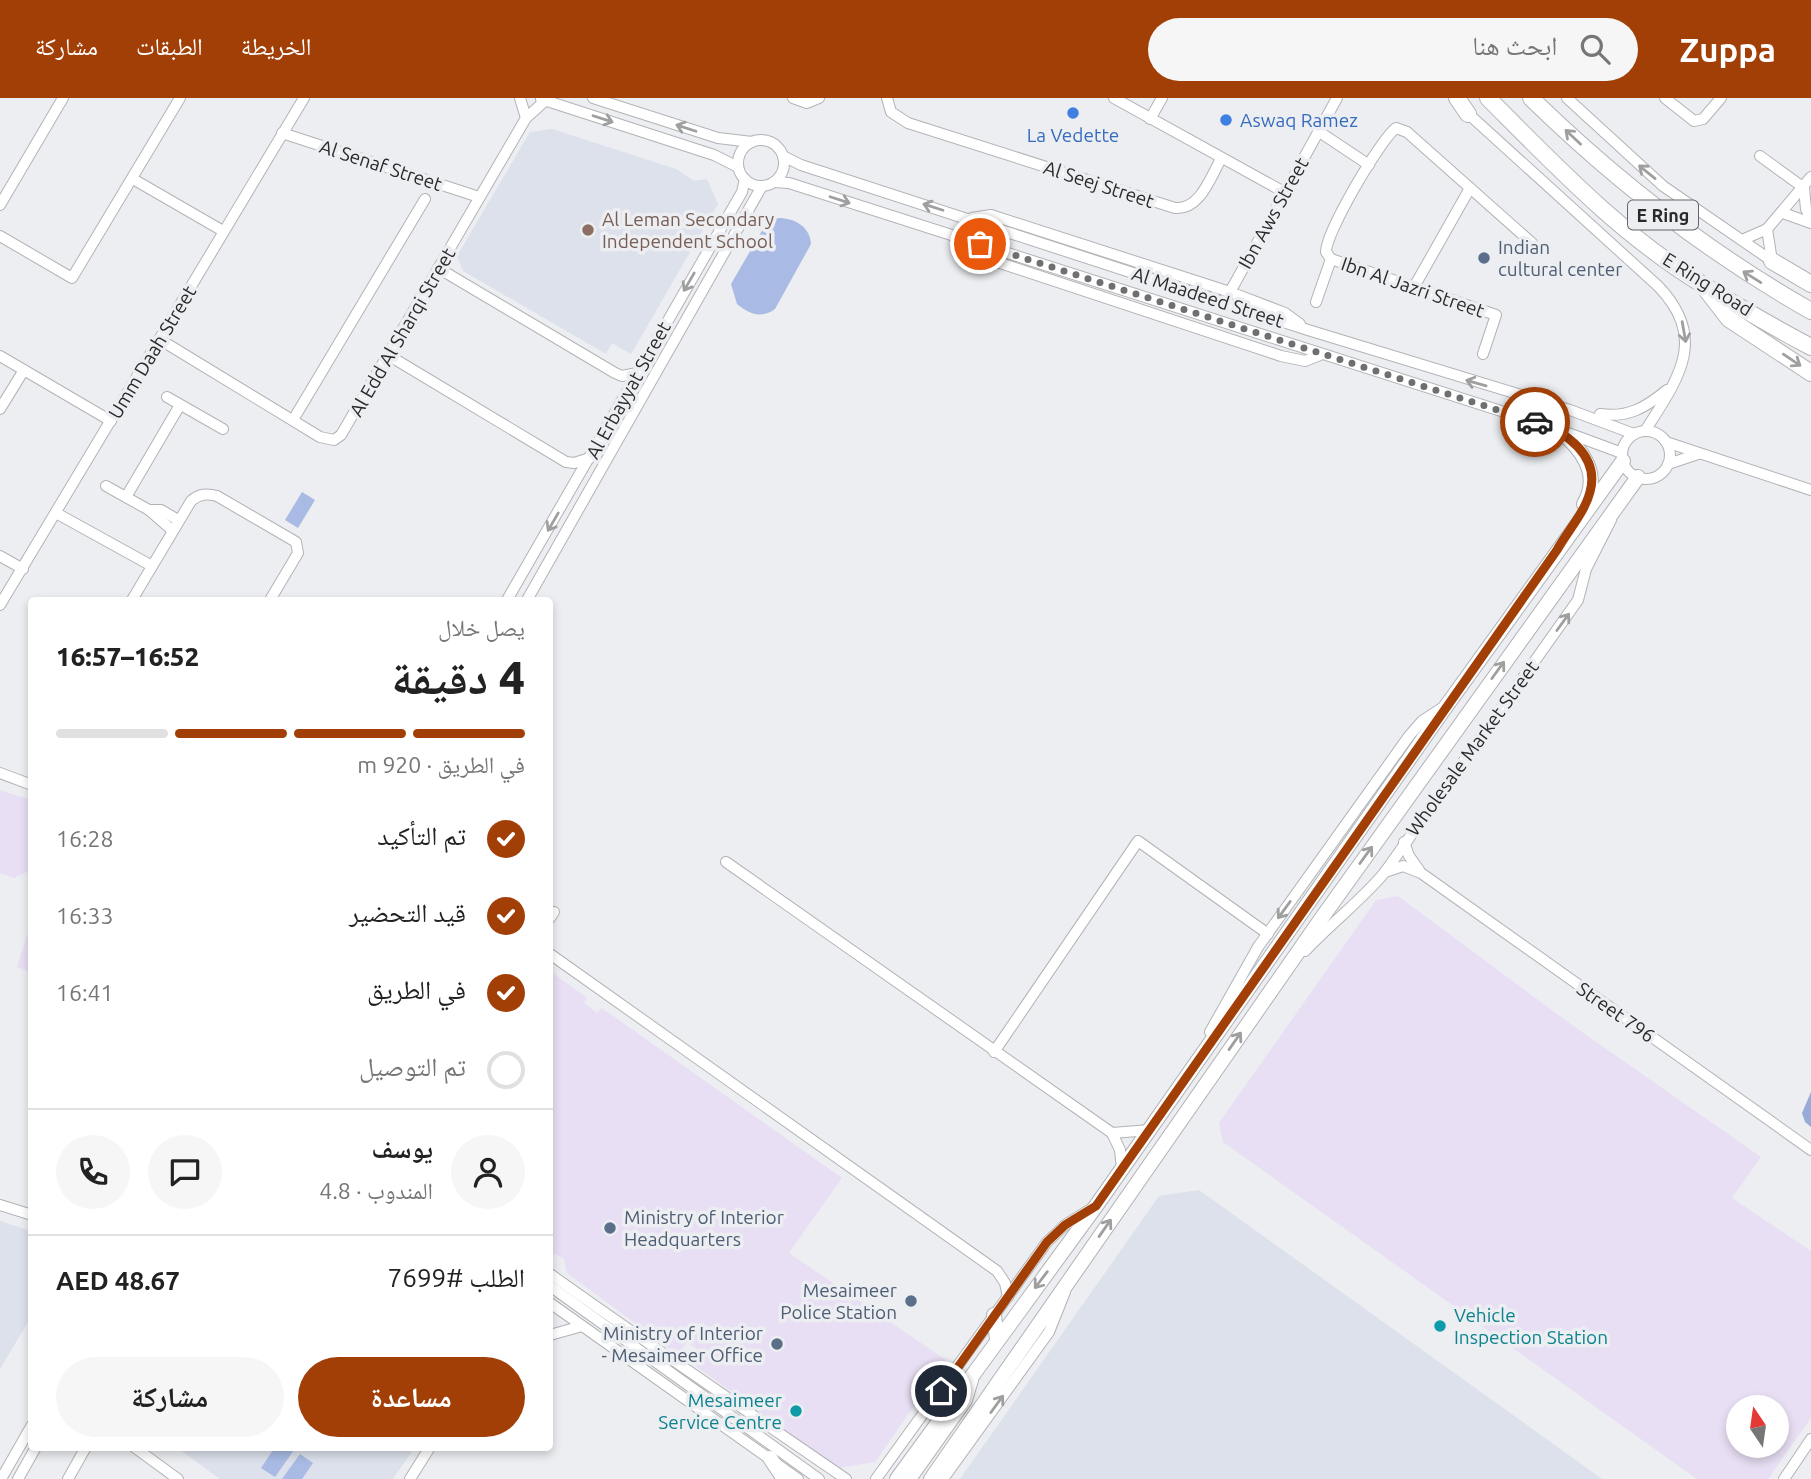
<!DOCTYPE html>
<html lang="ar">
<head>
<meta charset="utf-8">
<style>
	body { margin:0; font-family:Ubuntu,"Noto Naskh Arabic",sans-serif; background:#f6f6f6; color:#222; direction:rtl; height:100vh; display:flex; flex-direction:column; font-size:26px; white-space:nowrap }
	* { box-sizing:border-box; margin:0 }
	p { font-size:23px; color:#767676 }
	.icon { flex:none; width:38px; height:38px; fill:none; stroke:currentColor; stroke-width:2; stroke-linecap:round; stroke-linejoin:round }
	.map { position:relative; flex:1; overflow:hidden; direction:ltr }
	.panel { position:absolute; left:28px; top:499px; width:525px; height:854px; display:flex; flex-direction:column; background:#fff; border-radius:7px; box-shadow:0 4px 10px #0003; direction:rtl }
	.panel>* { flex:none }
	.needle { width:46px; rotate:347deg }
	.tools { position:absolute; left:1726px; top:1297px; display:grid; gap:14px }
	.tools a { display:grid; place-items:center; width:63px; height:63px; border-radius:50%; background:#fff; box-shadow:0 4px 10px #0003; font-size:35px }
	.pin { position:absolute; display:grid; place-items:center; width:60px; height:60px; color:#fff; margin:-30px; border:4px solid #fff; border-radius:50%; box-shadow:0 2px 7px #0007 }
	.courier { position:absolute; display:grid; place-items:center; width:70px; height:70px; margin:-35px; border:5px solid #a23f07; border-radius:50%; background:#fff; color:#222; box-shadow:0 2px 9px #0007 }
	.overview em { font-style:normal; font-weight:800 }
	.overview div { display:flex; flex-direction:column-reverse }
	.overview { display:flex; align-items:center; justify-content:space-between; height:119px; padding:0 28px }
	h1 { font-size:46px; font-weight:800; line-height:52px }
	.bar { display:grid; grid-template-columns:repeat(4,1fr); gap:10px 7px; align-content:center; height:84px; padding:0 28px }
	.bar i { height:9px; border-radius:5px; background:#e0e0e0 }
	.bar .on { background:#a23f07 }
	.bar p { grid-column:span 4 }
	.line { display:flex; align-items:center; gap:18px; padding:0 28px; border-top:2px solid #e0e0e0 }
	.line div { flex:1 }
	.round { display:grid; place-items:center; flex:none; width:74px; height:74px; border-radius:37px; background:#f6f6f6 }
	ol { padding:0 28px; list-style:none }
	li { display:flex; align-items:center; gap:21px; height:77px }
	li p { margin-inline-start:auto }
	li .icon { padding:7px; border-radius:50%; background:#a23f07; color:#fff; stroke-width:4 }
	li:last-child { color:#767676 }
	li i { width:38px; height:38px; border:4px solid #e0e0e0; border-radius:50% }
	.cta { display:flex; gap:14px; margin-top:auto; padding:14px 28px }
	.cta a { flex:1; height:80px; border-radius:42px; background:#a23f07; color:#fff; font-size:28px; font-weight:800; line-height:80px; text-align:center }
	.cta a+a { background:#f6f6f6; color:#222 }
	header { display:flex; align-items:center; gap:42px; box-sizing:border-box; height:98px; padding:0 35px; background:#a23f07; color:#fff }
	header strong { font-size:33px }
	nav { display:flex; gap:38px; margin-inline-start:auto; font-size:24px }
	.search { width:490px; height:63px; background:#f6f6f6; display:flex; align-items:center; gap:18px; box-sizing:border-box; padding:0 24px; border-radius:38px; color:#767676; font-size:26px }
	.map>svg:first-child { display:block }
	.commercial { fill:#e9dff4; fill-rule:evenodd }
	.built { fill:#dce1eb }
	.green { fill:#a9bbe4 }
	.forest { fill:#98abd7 }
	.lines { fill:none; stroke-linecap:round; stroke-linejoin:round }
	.minor-casing { stroke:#b2b3b6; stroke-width:12 }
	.major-casing { stroke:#b2b3b6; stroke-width:16 }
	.highway-casing { stroke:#b2b3b6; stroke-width:18 }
	.minor { stroke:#fff; stroke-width:10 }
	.major { stroke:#fff; stroke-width:14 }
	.highway { stroke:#fff; stroke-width:16 }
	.oneway { stroke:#9f9fa0 }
	.done { stroke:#6e6f70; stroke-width:7; stroke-dasharray:0 12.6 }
	.route { stroke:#a23f07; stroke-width:9 }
	.shop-dot { fill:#3f7fe0; stroke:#eceef1; stroke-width:2.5 }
	.education-dot { fill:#8d6e63; stroke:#eceef1; stroke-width:2.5 }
	.service-dot { fill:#5c6f8a; stroke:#eceef1; stroke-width:2.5 }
	.culture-dot { fill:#0f9aa8; stroke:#eceef1; stroke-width:2.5 }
	.labels { text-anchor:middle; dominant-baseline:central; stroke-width:7; stroke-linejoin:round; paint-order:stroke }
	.shield { fill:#eceef1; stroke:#646566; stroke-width:2 }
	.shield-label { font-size:18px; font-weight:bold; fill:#2a2a2b }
	.shop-label { font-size:19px; fill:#366cbe; stroke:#eceef1; text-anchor:start }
	.street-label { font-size:19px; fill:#2a2a2b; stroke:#eceef1 }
	.education-label { font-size:19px; fill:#785e54; stroke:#eceef1; text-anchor:start }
	.service-label { font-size:19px; fill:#4e5e75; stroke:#eceef1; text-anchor:start }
	.culture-label { font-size:19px; fill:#0d838f; stroke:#eceef1; text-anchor:start }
</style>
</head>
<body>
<header>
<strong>Zuppa</strong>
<div class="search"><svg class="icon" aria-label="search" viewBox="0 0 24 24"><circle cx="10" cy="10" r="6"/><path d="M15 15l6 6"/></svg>ابحث هنا</div>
<nav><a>الخريطة</a><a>الطبقات</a><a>مشاركة</a></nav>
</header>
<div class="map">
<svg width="1811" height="1381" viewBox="0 0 1811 1381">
	<rect width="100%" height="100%" fill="#eceef1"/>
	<g class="commercial">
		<polygon points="0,692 31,702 31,772 14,780 0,775"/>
		<path d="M1398,798l174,129 189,132 -29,41 79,53v167l-43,61h-71l-474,-337 -4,-19 157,-223zM1738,1309h38v39h-38z"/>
		<polygon points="31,825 32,874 31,874 17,869"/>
		<polygon points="550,873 587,900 584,905 597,915 602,910 842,1080 789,1155 946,1262 875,1364 838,1370 694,1267 702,1255 687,1244 678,1257 567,1175 564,1161 554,1155 550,1160"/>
	</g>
	<g class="built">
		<polygon points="552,31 676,71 694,83 707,81 718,106 631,256 612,245 606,256 463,173 457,158 530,34"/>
		<polygon points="1199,1092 1513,1317 1602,1381 960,1381 1159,1098"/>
		<polygon points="0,1123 31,1133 32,1217 0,1271"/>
		<polygon points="176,1349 415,1349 393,1381 220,1381"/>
	</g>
	<g class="green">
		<path d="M778,120c17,0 32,9 33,26l-36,65c-14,10 -26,5 -38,-5l-6,-20 36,-62z"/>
		<polygon points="302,394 315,402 298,430 285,422"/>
		<polygon points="275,1349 294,1352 275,1379 261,1370"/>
		<polygon points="300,1356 313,1365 302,1381 282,1381"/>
	</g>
	<polygon class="forest" points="1811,994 1811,1029 1805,1024 1802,1015"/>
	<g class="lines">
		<g class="minor-casing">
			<g id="minor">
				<polyline points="520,0 526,20"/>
				<polyline points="593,0 718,40 752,44"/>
				<polyline points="793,0 807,5 819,0"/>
				<path d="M887,0l4,14 17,11 267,85c25,2 35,-30 46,-49"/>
				<polyline points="1114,0 1284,94"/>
				<polyline points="1567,0 1663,88 1772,163"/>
				<polyline points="1665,0 1694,23 1703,21 1721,0"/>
				<polyline points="541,1 714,57 738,69"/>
				<path d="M1463,11l195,177c51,53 20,93 -13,145"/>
				<polyline points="1150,21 1162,0"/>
				<polyline points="1318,33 1369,67"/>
				<polyline points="282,35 479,99"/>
				<circle cx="761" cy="65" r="23"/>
				<polyline points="783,58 801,67 1308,232 1570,312 1634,336"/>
				<polyline points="1760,58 1804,90 1806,111 1811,121"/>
				<polyline points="133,81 223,133"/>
				<polyline points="774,84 789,85 1557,331 1622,355"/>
				<polyline points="0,107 63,0"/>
				<polyline points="1783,115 1811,125"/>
				<polyline points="972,120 991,117 1230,194 1285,215 1300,226"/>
				<polyline points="1767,131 1772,163"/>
				<polyline points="0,138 72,180 180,0"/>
				<polyline points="953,138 970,155 1281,258 1305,263 1320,257"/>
				<polyline points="1742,142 1767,131 1811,79"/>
				<polyline points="438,170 615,275 622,278 637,275"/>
				<polyline points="1414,189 1470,90"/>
				<polyline points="1230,194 1337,0"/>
				<polyline points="1316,204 1331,161"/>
				<polyline points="159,241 320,339 334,342 341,337 526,20 546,2"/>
				<path d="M1483,256l13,-39 -165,-56 -5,-7c0,-20 54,-112 70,-124l11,4 125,111"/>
				<polyline points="388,257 566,364 574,365 590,360"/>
				<polyline points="0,258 111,323"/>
				<polyline points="167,299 223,331"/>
				<polyline points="0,311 24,272"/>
				<path d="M1600,316c28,4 45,-6 67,-24"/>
				<polyline points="293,322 425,101"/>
				<circle cx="1646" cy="357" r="24"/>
				<polyline points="1666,344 1811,392"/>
				<polyline points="1668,366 1698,356"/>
				<polyline points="106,388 149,412 172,432"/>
				<polyline points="126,399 180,307"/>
				<polyline points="149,412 161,412 178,422"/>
				<polyline points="56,415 152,468"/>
				<polyline points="0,458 23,471"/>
				<path d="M132,502l59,-99c8,-7 15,-8 26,-5l79,46 2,11 -28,47"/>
				<polyline points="507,502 742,94 745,81"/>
				<polyline points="527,502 762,88"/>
				<polyline points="0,507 304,0"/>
				<polyline points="0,675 32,687"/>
				<polyline points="1404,744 1409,758 1419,772"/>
				<polyline points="726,764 1112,1035 1120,1052 1122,1071"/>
				<polyline points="1385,774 1403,768 1421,775 1811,1052"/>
				<polyline points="550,820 554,814"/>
				<path d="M1305,853c26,-28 56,-50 80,-79l193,-272 8,-31 25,-49"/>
				<polyline points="550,856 997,1173 1005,1185 1008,1199"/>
				<polyline points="1210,934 1258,849 1409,638 1422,623 1445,608"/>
				<polyline points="994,954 1138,743 1268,836"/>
				<polyline points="1112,1035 1150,1032"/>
				<polyline points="0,1107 32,1117"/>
				<path d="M550,1176c98,70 197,137 296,205"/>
				<polyline points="550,1188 819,1381"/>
				<polyline points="550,1205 798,1381"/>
				<polyline points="550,1237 582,1228"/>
				<polyline points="134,1349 178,1381"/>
				<polyline points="1,1381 32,1327"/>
				<polyline points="18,1381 36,1349"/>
				<polyline points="68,1381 86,1349"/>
				<polyline points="410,1381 430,1349"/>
				<polyline points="876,1381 1047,1144 1065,1127 1094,1109"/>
				<polyline points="943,1381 1049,1234 1065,1194"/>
				<polyline points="1784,1381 1811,1341"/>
			</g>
		</g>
		<g class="major-casing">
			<g id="major">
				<path d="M1557,331c24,18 45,45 27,75"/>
				<polyline points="994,1217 997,1241"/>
				<polyline points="770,1360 784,1381"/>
				<polyline points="897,1381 1096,1108 1447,607 1623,363"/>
				<polyline points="909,1381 965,1302 971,1282"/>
				<polyline points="931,1381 1321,821 1638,379"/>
			</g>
		</g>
		<g class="highway-casing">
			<g id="highway">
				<polyline points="1457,0 1468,16"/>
				<path d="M1488,0c67,67 135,139 217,188 34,21 70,42 106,61"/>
				<path d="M1531,0c85,83 176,154 280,213"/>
				<polyline points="1772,163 1811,186"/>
				<polyline points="1705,190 1729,221 1811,275"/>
			</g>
		</g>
		<use href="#minor" class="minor"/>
		<use href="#major" class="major"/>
		<use href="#highway" class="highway"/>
	</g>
	<defs><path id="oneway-shaft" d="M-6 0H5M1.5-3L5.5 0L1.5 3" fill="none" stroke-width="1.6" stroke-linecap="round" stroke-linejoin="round" transform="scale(1.75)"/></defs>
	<g class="oneway">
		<use href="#oneway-shaft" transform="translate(603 21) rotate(18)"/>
		<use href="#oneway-shaft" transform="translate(686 30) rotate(-162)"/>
		<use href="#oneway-shaft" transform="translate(1573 39) rotate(-137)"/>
		<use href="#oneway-shaft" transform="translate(1647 74) rotate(-141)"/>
		<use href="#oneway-shaft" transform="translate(840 102) rotate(18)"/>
		<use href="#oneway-shaft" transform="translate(933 109) rotate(-162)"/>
		<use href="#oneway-shaft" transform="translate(1752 179) rotate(-148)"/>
		<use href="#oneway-shaft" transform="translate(689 184) rotate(120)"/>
		<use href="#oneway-shaft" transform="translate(1684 234) rotate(80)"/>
		<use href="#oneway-shaft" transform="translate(1792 262) rotate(34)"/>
		<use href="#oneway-shaft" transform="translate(1476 285) rotate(-164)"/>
		<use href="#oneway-shaft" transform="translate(553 424) rotate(120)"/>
		<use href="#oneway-shaft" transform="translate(1563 524) rotate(-54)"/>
		<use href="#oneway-shaft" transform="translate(1498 572) rotate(-54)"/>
		<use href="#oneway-shaft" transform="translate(1366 757) rotate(-54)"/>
		<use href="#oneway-shaft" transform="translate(1284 812) rotate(126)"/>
		<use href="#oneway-shaft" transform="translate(1235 943) rotate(-55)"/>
		<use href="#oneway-shaft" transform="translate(1105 1130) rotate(-55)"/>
		<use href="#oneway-shaft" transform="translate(1041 1182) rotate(127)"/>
		<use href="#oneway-shaft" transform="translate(997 1306) rotate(-54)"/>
	</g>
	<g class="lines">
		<polyline class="done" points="980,146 1535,324"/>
		<path class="route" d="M941,1293l106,-149 18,-17 31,-19 461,-656c10,-18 28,-38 33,-58 10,-36 -24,-61 -55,-70"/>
	</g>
	<g class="shop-dot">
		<circle cx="1073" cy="15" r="7"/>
		<circle cx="1226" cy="22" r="7"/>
	</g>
	<circle class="education-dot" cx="588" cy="132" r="7"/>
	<g class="service-dot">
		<circle cx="1484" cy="160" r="7"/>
		<circle cx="610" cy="1130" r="7"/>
		<circle cx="911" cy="1203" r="7"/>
		<circle cx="777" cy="1246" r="7"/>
	</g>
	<g class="culture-dot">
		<circle cx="1440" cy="1228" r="7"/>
		<circle cx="796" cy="1313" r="7"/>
	</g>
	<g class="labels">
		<rect class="shield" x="1628" y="102.5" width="70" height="29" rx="5"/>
		<g class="shield-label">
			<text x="1663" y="117">E Ring</text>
		</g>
		<g class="shop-label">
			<text x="1240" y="22">Aswaq Ramez</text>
			<text x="1073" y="37" text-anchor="middle">La Vedette</text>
		</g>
		<g class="street-label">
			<text transform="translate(381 67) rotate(18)">Al Senaf Street</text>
			<text transform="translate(1099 86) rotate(18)">Al Seej Street</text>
			<text transform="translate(1273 115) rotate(-61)">Ibn Aws Street</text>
			<text transform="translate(1708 186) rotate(32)">E Ring Road</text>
			<text transform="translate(1413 189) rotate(19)">Ibn Al Jazri Street</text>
			<text transform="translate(1208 199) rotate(18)">Al Maadeed Street</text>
			<text transform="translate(402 234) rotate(-60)">Al Edd Al Sharqi Street</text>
			<text transform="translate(152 254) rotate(-59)">Umm Daah Street</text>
			<text transform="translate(628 292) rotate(-61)">Al Erbayyat Street</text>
			<text transform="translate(1472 650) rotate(-54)">Wholesale Market Street</text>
			<text transform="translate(1616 914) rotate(35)">Street 796</text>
		</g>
		<g class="education-label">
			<text x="602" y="121">Al Leman Secondary<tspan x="602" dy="22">Independent School</tspan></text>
		</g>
		<g class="service-label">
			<text x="1498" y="149">Indian<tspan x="1498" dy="22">cultural center</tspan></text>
			<text x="624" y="1119">Ministry of Interior<tspan x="624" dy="22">Headquarters</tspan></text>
			<text x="897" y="1192" text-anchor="end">Mesaimeer<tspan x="897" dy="22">Police Station</tspan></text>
			<text x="763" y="1235" text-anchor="end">Ministry of Interior<tspan x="763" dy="22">- Mesaimeer Office</tspan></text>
		</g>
		<g class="culture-label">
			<text x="1454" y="1217">Vehicle<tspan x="1454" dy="22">Inspection Station</tspan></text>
			<text x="782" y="1302" text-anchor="end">Mesaimeer<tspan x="782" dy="22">Service Centre</tspan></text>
		</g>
	</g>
</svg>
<div class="tools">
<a><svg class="needle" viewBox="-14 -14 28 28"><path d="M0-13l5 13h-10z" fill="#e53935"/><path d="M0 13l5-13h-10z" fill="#767676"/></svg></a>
</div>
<div class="pin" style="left:980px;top:146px;background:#ea580c"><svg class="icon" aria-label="bag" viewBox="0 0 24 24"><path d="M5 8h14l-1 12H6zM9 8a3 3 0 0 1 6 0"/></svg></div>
<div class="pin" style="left:941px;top:1293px;background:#1f2937"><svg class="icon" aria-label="home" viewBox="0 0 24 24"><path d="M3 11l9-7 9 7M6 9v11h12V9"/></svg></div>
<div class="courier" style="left:1535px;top:324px"><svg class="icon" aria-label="car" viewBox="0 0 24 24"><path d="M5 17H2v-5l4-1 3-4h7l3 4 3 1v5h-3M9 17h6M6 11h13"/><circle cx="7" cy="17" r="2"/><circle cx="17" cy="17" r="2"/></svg></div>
<section class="panel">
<div class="overview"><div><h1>4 دقيقة</h1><p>يصل خلال</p></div><em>16:52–16:57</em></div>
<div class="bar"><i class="on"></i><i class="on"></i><i class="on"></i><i></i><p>في الطريق · 920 m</p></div>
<ol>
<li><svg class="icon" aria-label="check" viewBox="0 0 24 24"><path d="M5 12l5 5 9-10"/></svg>تم التأكيد<p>16:28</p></li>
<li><svg class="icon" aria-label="check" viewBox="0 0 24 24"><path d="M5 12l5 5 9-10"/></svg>قيد التحضير<p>16:33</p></li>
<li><svg class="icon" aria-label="check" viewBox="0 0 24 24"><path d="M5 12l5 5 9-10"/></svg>في الطريق<p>16:41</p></li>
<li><i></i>تم التوصيل</li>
</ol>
<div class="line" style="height:126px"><a class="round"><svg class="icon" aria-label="person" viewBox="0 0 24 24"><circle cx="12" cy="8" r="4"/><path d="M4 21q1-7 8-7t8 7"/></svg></a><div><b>يوسف</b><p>المندوب · 4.8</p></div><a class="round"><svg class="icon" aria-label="chat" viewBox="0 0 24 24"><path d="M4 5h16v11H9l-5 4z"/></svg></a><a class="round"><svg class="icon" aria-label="phone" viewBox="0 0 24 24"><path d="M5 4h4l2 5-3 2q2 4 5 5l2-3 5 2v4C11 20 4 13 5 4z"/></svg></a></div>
<div class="line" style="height:91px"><div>الطلب #7699</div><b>AED 48.67</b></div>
<div class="cta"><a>مساعدة</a><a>مشاركة</a></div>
</section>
</div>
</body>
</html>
